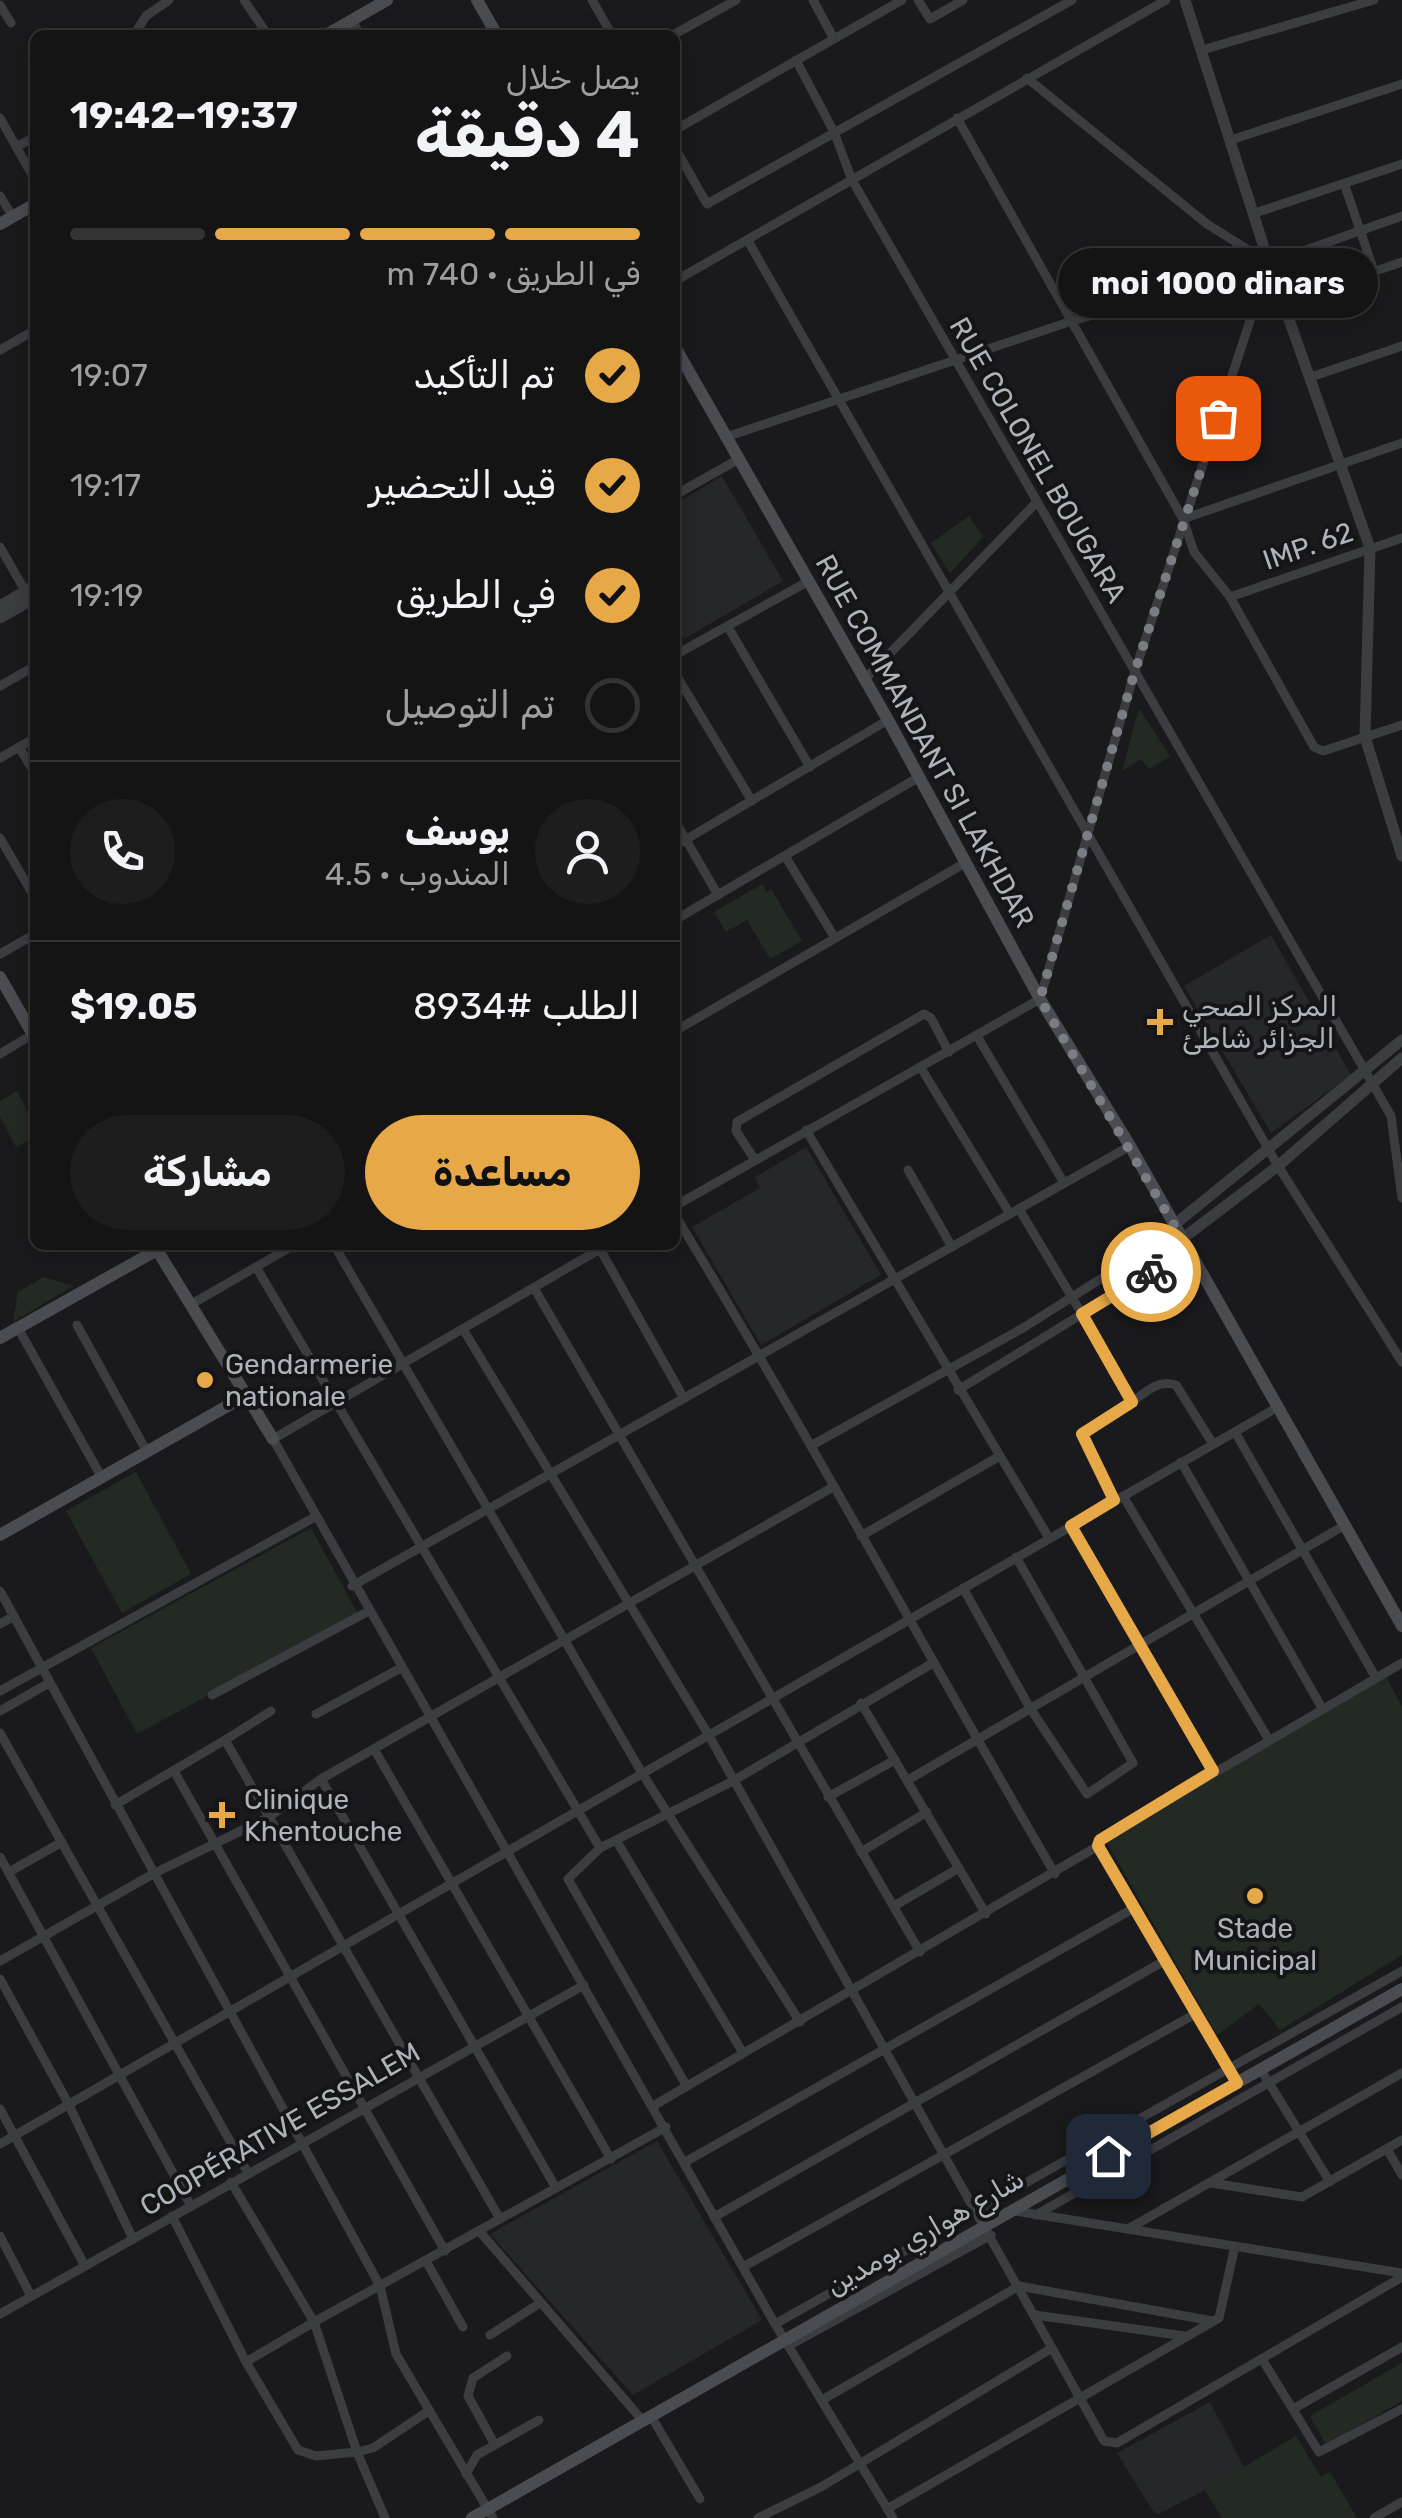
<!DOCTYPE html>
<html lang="ar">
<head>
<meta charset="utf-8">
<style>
	body { margin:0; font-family:Rubik,Cairo,sans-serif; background:#1d1d1e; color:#f1f3f6; direction:rtl; height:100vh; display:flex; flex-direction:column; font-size:38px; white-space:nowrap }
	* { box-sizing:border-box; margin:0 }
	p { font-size:32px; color:#9d9ea0 }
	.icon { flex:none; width:55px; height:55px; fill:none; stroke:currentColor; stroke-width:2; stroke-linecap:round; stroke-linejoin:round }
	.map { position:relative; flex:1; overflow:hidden; direction:ltr }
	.side { position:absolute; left:30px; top:30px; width:650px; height:1220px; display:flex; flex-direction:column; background:#141415; border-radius:15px; box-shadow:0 5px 25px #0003,0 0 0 2px #333334; direction:rtl }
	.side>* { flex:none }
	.pin { position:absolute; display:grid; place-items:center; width:85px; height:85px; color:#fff; margin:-42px; border-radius:20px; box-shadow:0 5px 15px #0006 }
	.courier { position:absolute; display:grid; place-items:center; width:100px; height:100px; margin:-50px; border:8px solid #e7a948; border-radius:50%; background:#fff; color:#222; box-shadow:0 2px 12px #0007 }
	.bubble { position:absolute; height:70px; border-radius:35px; background:#141415; box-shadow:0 5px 25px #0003,0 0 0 2px #333334; font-size:32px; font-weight:700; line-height:70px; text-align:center; direction:rtl }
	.summary em { font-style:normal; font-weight:700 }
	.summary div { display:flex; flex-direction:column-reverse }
	.summary { display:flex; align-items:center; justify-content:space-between; height:170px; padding:0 40px }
	h1 { font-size:65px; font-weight:700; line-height:75px }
	.bar { display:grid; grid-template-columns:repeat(4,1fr); gap:15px 10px; align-content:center; height:120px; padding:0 40px }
	.bar i { height:12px; border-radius:8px; background:#333334 }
	.bar .current { background:#e7a948 }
	.bar p { grid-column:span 4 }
	.line { display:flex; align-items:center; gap:25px; padding:0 40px; border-top:2px solid #333334 }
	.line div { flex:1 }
	.round { display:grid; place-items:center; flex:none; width:105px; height:105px; border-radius:52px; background:#1d1d1e }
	ol { padding:0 40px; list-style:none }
	li { display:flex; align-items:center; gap:30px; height:110px }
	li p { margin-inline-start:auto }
	li .icon { padding:10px; border-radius:50%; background:#e7a948; color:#111; stroke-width:4 }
	li:last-child { color:#9d9ea0 }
	li i { width:55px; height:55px; border:5px solid #333334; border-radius:50% }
	.button { display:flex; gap:20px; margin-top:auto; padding:20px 40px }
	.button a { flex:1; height:115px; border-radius:60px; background:#e7a948; color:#111; font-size:40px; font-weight:700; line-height:115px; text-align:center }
	.button a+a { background:#1d1d1e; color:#f1f3f6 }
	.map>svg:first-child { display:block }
	.built { fill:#262729 }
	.green { fill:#222a23 }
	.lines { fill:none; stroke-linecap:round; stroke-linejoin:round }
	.minor { stroke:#3c3d41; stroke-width:9 }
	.tertiary { stroke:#3c3d41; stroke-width:11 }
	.secondary { stroke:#4a4c51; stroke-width:12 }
	.done { stroke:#7a7d83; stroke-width:10; stroke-dasharray:0 18 }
	.route { stroke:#e7a948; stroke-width:12 }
	.poi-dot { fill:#e7a948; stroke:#151517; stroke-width:4 }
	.labels { text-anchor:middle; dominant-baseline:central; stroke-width:8; stroke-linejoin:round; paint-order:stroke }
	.street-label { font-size:28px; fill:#aeb3bb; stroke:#151517 }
	.poi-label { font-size:28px; fill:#aeb3bb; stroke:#151517; text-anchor:start }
</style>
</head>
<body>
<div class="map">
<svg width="1402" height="2518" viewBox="0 0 1402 2518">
	<rect width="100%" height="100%" fill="#1a1a1c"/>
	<g class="built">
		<polygon points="722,476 783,581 684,639 675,623 675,504"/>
		<polygon points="1271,935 1351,1075 1271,1133 1184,986"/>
		<polygon points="806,1147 881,1275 761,1345 692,1227 760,1188 755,1177"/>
		<polygon points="657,2141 762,2320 633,2395 490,2234"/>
		<polygon points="1210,2402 1245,2469 1159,2514 1153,2511 1117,2453"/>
	</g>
	<g class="green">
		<polygon points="969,516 983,537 950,573 931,543"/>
		<polygon points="1139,708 1170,756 1149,769 1141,759 1122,771"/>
		<polygon points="762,884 767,892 771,889 802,941 770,959 747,920 726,932 714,912"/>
		<polygon points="17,1091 35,1125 35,1137 16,1147 0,1117 0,1101"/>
		<polygon points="44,1277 73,1286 13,1322 18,1292"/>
		<polygon points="136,1472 191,1574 122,1613 66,1511"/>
		<polygon points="311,1528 358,1614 137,1734 91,1648"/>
		<polygon points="1386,1677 1402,1706 1402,1955 1280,2030 1259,2004 1217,2035 1106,1841"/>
		<polygon points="1402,2363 1402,2401 1326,2445 1310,2416"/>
		<polygon points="1296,2436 1321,2477 1330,2472 1357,2518 1222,2518 1205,2490"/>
	</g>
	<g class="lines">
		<g class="minor">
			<polyline points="244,0 268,35"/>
			<polyline points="592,0 612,35"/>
			<polyline points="813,0 834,39"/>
			<polyline points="918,0 930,19 963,0"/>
			<polyline points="0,5 11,23"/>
			<polyline points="352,20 360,35"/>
			<polyline points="134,35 146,16 169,0"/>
			<polyline points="673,35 736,0"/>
			<polyline points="1202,50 1374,0"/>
			<polyline points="796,60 834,132 852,180 1391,1116 1402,1198"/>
			<polyline points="1027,78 1207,224 1269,263"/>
			<polyline points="0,118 35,180"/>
			<polyline points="957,118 1183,519 1194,552 1230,597 1314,747 1323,751 1402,725"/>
			<polyline points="675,130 902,0"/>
			<polyline points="1231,140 1402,84"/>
			<polyline points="16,147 35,137"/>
			<polyline points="675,148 707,204 1072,0"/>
			<polyline points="1344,183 1374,271"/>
			<polyline points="0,196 13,217"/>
			<polyline points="1255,213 1402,164"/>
			<polyline points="748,241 1278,1166 1402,1362"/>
			<polyline points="675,281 1166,0"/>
			<polyline points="1284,302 1402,262"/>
			<polyline points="0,350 35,330"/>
			<polyline points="1311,377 1402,346"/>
			<polyline points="726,437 1072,321 1269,263 1402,216"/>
			<polyline points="675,495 739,459"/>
			<polyline points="1183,519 1402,443"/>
			<polyline points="0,547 35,608"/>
			<polyline points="1230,597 1402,538"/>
			<polyline points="728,627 810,767"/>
			<polyline points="675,655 807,582"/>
			<polyline points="675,673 752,801"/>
			<polyline points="864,680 1036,503"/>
			<polyline points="0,686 35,666"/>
			<polyline points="19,747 35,774"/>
			<polyline points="0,758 35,738"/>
			<polyline points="675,821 718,895"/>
			<polyline points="0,838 35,898"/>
			<polyline points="675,846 888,720"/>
			<polyline points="785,856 835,938"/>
			<polyline points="675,920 919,777"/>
			<polyline points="0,954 35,934"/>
			<polyline points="675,1031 965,863"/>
			<polyline points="977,1036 1064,1183"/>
			<polyline points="0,1054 33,1034"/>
			<polyline points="921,1068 1010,1214"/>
			<polyline points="806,1130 1049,1538"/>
			<polyline points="755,1160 736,1131 737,1122 924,1014 931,1018 949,1052"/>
			<polyline points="908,1170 952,1247"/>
			<polyline points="675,1206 1040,999 1134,674 1269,263"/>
			<path d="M675,1215c132,217 252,439 380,659"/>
			<polyline points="334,1245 642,1773 800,2022"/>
			<polyline points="607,1245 273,1439 775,2324 893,2518"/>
			<polyline points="600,1249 682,1395"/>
			<polyline points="256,1267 600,1848"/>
			<polyline points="534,1288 920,1952"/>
			<polyline points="190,1305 294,1245"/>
			<polyline points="77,1325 147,1452"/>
			<polyline points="18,1328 102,1478"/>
			<polyline points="463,1329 708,1734 1104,2441 1117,2443 1402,2277"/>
			<polyline points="958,1390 1082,1314 1019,1209"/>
			<path d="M1132,1402c14,-10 26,-23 44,-17l37,59"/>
			<polyline points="1235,1432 1376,1678"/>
			<polyline points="814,1444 1023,1328 1178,1230"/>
			<polyline points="1181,1462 1322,1708"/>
			<polyline points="1123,1496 1269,1740"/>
			<polyline points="1115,1500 1082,1434 1132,1402 1082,1314 1188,1249"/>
			<polyline points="1071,1525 1213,1771"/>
			<polyline points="861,1536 998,1457"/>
			<polyline points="352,1586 1130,1146"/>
			<polyline points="963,1588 1030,1708 1087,1794 1133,1763 1016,1557"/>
			<polyline points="0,1591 380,2286 396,2354 493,2518"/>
			<polyline points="0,1624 14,1616"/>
			<polyline points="0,1691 315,1517"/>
			<polyline points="212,1695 367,1612"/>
			<polyline points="861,1703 986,1914"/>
			<polyline points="0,1711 49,1683"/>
			<polyline points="316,1714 399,1669"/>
			<polyline points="0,1733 248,2173"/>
			<polyline points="225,1740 271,1711"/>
			<polyline points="374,1749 611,2159"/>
			<polyline points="174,1771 445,2251"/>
			<polyline points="321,1779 556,2188"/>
			<polyline points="908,1780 1345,1525"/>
			<polyline points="828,1797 895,1760"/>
			<polyline points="115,1805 225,1740 500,2219"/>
			<polyline points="616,1840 743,2053"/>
			<polyline points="1098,1846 1100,1840 1402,1663"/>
			<polyline points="861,1852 927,1812"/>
			<polyline points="0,1857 191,2206"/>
			<polyline points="9,1872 62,1842"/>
			<polyline points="894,1906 959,1868"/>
			<polyline points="0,1961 153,1874 269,1817 321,1779 833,1487"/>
			<polyline points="0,1979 68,2103 133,2239"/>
			<polyline points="1261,2070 1330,2182"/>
			<polyline points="686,2085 568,1879 600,1848 733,1781 933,1663"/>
			<polyline points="653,2106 1098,1846 1237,2083"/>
			<polyline points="0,2109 85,2266"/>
			<polyline points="0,2144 1278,1407"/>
			<polyline points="1387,2149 1402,2175"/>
			<polyline points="685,2162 1134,1908"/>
			<polyline points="231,2182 314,2322 246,2362 298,2450 316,2456 357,2452 385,2518"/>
			<polyline points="1211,2183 1302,2197 1402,2140"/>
			<polyline points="1015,2211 1402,2273"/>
			<polyline points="1036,2215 1402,2007"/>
			<polyline points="172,2216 246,2362"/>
			<polyline points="714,2217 1164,1961"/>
			<polyline points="1128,2229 1402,2073"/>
			<polyline points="481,2233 643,2421"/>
			<polyline points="0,2236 31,2296"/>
			<polyline points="426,2261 463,2327"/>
			<polyline points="743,2267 1195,2014"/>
			<polyline points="0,2314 584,1985"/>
			<polyline points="1035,2315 1185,2336"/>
			<polyline points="775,2324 1402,1971"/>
			<polyline points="490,2335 540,2303"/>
			<polyline points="788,2346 991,2235"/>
			<polyline points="1262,2359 1319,2452 1402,2409"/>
			<polyline points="822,2400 1019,2286 1213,2321"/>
			<polyline points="1293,2409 1402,2347"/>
			<polyline points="427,2412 373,2448 357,2452 314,2322 666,2127"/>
			<polyline points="651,2416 700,2499"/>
			<polyline points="495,2445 468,2396 473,2378 507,2356"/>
			<polyline points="466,2474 477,2455 539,2420"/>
			<polyline points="887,2509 1219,2318 1235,2246"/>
			<polyline points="758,2518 821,2487 1052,2348"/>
			<polyline points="1374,2518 1402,2502"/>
		</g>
		<g class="tertiary">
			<polyline points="1185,0 1269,263 1370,548 1365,737 1402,856"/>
			<polyline points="0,606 35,585"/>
			<polyline points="0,618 35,598"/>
			<polyline points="1174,1225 1402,1040"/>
			<polyline points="1182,1239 1278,1166 1402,1058"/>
		</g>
		<g class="secondary">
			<polyline points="477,0 497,35"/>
			<polyline points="326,35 387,0"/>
			<polyline points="0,224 35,204"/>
			<polyline points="675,347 888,720 1040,999 1130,1146 1402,1626"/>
			<polyline points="0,977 35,1038"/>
			<polyline points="154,1245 273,1439"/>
			<polyline points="0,1338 157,1250"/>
			<polyline points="0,1535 245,1396"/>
			<polyline points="472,2518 1402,1989"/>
		</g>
	</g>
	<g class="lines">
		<polyline class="done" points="1151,1272 1188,1249 1040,999 1134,674 1218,418"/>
		<polyline class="route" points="1108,2156 1237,2083 1098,1846 1100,1840 1213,1771 1071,1526 1114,1500 1082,1434 1132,1402 1082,1314 1151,1272"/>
	</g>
	<g class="poi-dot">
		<path d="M1155 1007h10v10h10v10h-10v10h-10v-10h-10v-10h10z"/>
		<circle cx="205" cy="1380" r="10"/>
		<path d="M217 1800h10v10h10v10h-10v10h-10v-10h-10v-10h10z"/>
		<circle cx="1255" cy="1896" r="10"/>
	</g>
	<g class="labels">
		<g class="street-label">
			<text transform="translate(1038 460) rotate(60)">RUE COLONEL BOUGARA</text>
			<text transform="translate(1308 546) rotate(-19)">IMP. 62</text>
			<text transform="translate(925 741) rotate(61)">RUE COMMANDANT SI LAKHDAR</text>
			<text transform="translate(280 2129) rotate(-30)">COOPÉRATIVE ESSALEM</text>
			<text transform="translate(925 2232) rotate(-30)">شارع هواري بومدين</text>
		</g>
		<g class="poi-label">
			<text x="1182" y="1006">المركز الصحي<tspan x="1182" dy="32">الجزائر شاطئ</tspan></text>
			<text x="225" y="1364">Gendarmerie<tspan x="225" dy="32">nationale</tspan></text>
			<text x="244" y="1799">Clinique<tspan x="244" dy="32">Khentouche</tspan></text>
			<text x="1255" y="1928" text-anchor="middle">Stade<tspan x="1255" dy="32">Municipal</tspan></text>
		</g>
	</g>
</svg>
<div class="pin" style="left:1218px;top:418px;background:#ea580c"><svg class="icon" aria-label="bag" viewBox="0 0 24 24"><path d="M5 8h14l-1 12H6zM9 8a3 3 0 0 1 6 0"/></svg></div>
<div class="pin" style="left:1108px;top:2156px;background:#1f2937"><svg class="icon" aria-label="home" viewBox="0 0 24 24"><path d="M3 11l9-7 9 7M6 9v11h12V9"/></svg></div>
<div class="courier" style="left:1151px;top:1272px"><svg class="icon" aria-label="bike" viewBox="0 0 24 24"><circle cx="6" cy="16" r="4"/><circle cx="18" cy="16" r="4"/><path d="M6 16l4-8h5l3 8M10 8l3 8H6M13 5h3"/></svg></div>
<div class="bubble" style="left:1058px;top:248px;width:320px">moi 1000 dinars</div>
<section class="side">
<div class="summary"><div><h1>4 دقيقة</h1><p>يصل خلال</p></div><em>19:37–19:42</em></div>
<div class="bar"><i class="current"></i><i class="current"></i><i class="current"></i><i></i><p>في الطريق · 740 m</p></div>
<ol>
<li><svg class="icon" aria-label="check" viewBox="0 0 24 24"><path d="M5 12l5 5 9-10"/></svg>تم التأكيد<p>19:07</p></li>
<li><svg class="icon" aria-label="check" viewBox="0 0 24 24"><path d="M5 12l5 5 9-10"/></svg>قيد التحضير<p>19:17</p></li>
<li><svg class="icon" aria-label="check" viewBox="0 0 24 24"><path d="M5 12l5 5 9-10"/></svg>في الطريق<p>19:19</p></li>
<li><i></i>تم التوصيل</li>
</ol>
<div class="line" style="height:180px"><a class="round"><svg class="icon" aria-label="person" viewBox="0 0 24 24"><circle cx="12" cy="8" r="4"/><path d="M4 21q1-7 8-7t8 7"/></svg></a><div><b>يوسف</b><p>المندوب · 4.5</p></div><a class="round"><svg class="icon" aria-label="phone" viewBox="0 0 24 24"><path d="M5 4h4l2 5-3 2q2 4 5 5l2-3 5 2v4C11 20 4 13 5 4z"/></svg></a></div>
<div class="line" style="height:130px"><div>الطلب #8934</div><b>$19.05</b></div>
<div class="button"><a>مساعدة</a><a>مشاركة</a></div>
</section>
</div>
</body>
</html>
